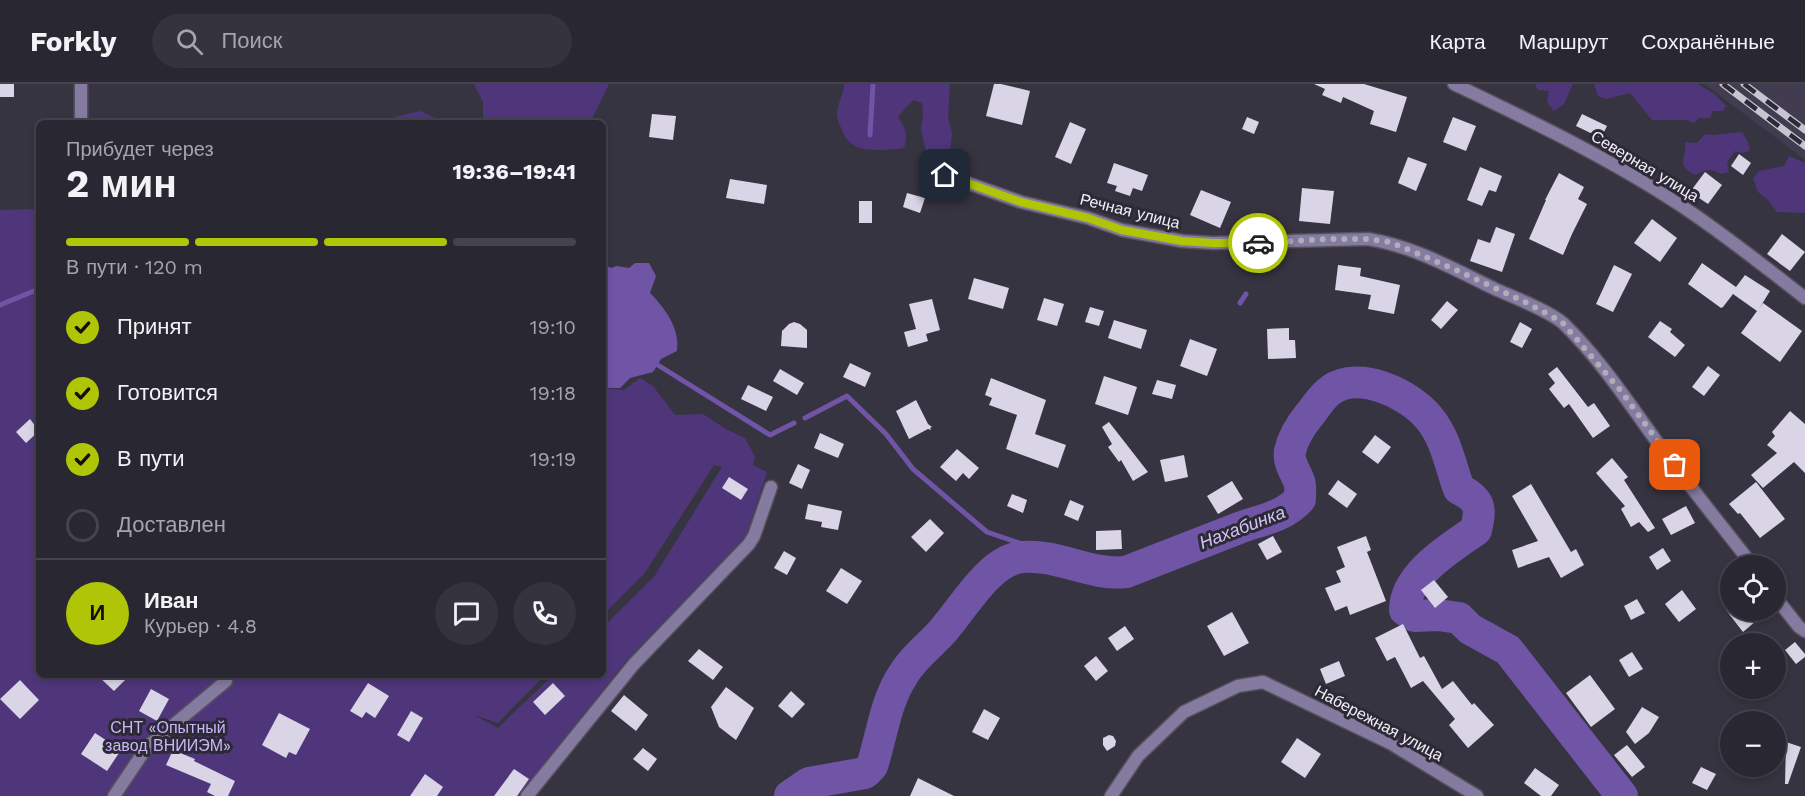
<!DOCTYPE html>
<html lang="ru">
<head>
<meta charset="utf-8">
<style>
	body { margin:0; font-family:"Work Sans",sans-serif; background:#35333d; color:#f1f3f6; height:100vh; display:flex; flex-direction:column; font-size:22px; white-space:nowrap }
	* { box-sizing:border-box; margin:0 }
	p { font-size:20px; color:#a5a5ab }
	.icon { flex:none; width:33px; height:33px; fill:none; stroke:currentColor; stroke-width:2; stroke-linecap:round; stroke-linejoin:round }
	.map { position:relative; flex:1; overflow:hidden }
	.side { position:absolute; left:36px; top:36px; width:570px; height:558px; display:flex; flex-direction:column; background:#292731; border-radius:9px; box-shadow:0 3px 9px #0003,0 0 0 2px #45444d }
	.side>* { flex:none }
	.tools { position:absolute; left:1720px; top:471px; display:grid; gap:12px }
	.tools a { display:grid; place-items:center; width:66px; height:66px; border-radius:50%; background:#292731; box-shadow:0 3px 9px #0003,0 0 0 2px #45444d; font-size:30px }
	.pin { position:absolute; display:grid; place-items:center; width:51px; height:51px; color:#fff; margin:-26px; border-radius:12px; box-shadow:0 3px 9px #0006 }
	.courier { position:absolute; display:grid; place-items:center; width:60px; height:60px; margin:-30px; border:4px solid #afc506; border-radius:50%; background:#fff; color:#222; box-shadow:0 2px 8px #0007 }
	.overview em { font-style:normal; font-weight:700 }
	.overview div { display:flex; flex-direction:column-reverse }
	.overview { display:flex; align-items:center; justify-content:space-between; height:102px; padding:0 30px }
	h1 { font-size:39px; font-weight:700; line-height:45px }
	.bar { display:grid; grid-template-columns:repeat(4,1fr); gap:9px 6px; align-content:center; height:72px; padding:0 30px }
	.bar i { height:8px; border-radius:4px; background:#45444d }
	.bar .on { background:#afc506 }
	.bar p { grid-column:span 4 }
	.line { display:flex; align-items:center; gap:15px; padding:0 30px; border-top:2px solid #45444d }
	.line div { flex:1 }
	.round { display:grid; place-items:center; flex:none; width:63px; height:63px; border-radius:32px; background:#35333d }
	ol { padding:0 30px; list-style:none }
	li { display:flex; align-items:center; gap:18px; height:66px }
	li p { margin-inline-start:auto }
	li .icon { padding:6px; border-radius:50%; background:#afc506; color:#111; stroke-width:4 }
	li:last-child { color:#a5a5ab }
	li i { width:33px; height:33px; border:3px solid #45444d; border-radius:50% }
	header { display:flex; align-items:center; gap:36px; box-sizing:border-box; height:84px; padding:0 30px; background:#292731; border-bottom:2px solid #45444d }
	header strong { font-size:28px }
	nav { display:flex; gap:33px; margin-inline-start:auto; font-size:21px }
	.search { width:420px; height:54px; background:#35333d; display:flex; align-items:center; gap:15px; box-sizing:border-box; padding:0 21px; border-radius:33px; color:#a5a5ab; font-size:22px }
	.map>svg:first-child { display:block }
	.built { fill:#413c4f }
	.green { fill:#4f367b }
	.water { fill:#7054a6 }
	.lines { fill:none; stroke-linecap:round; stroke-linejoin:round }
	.stream { stroke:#7054a6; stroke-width:5 }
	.river { stroke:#7054a6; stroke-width:32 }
	.building { fill:#d9d4e6 }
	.minor-casing { stroke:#55525e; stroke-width:15 }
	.minor { stroke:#857aa0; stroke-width:12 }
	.rail-casing { stroke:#c7c5cf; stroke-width:7 }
	.rail { stroke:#2d2a37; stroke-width:4.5; stroke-dasharray:14; stroke-linecap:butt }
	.done { stroke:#afadb7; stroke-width:6; stroke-dasharray:0 10.8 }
	.route { stroke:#afc506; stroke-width:8 }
	.labels { text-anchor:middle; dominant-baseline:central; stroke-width:6; stroke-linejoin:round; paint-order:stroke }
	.street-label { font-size:16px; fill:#f0eef7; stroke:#2d2a37 }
	.park-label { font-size:16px; fill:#c9b6f8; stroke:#2d2a37 }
	.water-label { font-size:18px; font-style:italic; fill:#d1c4f1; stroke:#2d2a37 }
</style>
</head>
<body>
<header>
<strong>Forkly</strong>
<div class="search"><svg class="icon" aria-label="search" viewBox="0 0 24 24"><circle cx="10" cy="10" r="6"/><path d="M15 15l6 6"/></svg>Поиск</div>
<nav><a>Карта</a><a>Маршрут</a><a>Сохранённые</a></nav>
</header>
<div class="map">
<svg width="1805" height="712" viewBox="0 0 1805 712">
	<rect width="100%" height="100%" fill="#373441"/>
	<polygon class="built" points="1704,0 1805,0 1805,76 1775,53"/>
	<g class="green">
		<polygon points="474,0 609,0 591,37 579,39 483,39 483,18"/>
		<path d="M844,0h106l-2,34 4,15 -2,18 -7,6 -17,-6 -5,-21 2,-17 -1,-10 -8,-3 -7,6 -9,11c8,11 10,18 6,31 -23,2 -53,8 -62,-18 -2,-5 -6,-13 -5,-18 1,-10 7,-18 7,-28z"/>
		<polygon points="1535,0 1573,0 1564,20 1554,27 1547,18 1549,7 1538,6"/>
		<polygon points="1594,0 1698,0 1716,11 1726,22 1723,27 1713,27 1710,34 1699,34 1694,39 1687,36 1652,36 1630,9 1606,15 1598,12"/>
		<polygon points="420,27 437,35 440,39 391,39 395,33"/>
		<path d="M1742,48l6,10 2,9 -8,2 -7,-2 -8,11 2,10 -7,2c-13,-6 -15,-5 -27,1 -20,-11 -8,-15 -10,-33l12,1 8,-9 7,1z"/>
		<polygon points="1789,72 1805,79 1805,129 1777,128 1768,116 1758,108 1753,94 1759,87 1784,82"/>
		<polygon points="39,125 39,591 545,591 498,639 474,631 498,644 553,591 603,591 603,543 654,493 722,383 714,381 644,490 603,531 603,304 624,306 640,294 653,302 675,331 703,330 726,345 745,354 755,373 753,381 767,388 746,452 626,577 541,683 524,712 0,712 0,126"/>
	</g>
	<path class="water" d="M635,179h14l7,13 -6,17c15,15 30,35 27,58l-16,8 -8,13 -23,6 -10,10h-17v-124l8,4 6,-2 12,2z"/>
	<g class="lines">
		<g class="stream">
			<polyline points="870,51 873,0"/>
			<polyline points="1240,219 1246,210"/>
			<polyline points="0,221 39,205"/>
			<polyline points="653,278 770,351 794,339"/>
			<polyline points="805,334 847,312 886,350 913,385 987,448 1110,490"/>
		</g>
		<path class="river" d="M790,712l19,-13 56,-10 7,-7c10,-30 13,-64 31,-91 9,-16 25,-28 37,-41 22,-23 48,-74 82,-77 37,-3 68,19 104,15 38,-15 75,-29 113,-44 21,-8 45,-11 61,-29 0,-6 1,-13 -1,-18 -4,-10 -11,-19 -9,-30 3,-14 11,-26 20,-37 6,-7 12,-18 21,-24 28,-20 79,4 98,28 17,20 21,47 30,71 22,11 22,19 17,41 -26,18 -71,45 -71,80l9,6 24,-1 21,3 11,11 38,21 114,146"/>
	</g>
	<g class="building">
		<rect x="0" y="0" width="14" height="13"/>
		<polygon points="994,0 1001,0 1030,7 1022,41 986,32"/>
		<polygon points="1314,0 1364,0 1407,13 1396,48 1370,40 1374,27 1343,13 1341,19 1322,11 1325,5"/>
		<polygon points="652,30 676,32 673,56 649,53"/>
		<polygon points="1582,30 1607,42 1601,54 1576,42"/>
		<polygon points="1247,33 1259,38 1254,50 1242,45"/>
		<polygon points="1453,33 1476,42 1466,67 1443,58"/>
		<polygon points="1070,38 1086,45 1071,80 1055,73"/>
		<polygon points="1739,70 1751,79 1743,91 1731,82"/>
		<polygon points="1408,73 1427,80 1416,107 1398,99"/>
		<polygon points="1114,79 1148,91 1142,107 1133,104 1130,112 1115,107 1117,102 1107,99"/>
		<polygon points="1480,83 1502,92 1496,108 1489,106 1482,122 1467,116"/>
		<polygon points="1705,88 1722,101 1708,120 1690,108"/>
		<polygon points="1559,89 1584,103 1578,115 1587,120 1572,150 1563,171 1529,155 1546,116 1545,116"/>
		<polygon points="730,95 767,101 764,120 726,114"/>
		<polygon points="1302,104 1334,107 1330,140 1299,137"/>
		<polygon points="1201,106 1231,118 1220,144 1190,131"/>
		<polygon points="907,109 925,114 920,129 903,123"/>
		<rect x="859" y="117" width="13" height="22"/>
		<polygon points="1652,135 1677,154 1660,178 1634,159"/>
		<polygon points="1496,143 1515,150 1502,188 1470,177 1478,155 1490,159"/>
		<polygon points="1782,150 1805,168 1790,187 1767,170"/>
		<polygon points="1702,179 1736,203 1745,191 1770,207 1759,225 1763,219 1802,247 1780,278 1741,249 1757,227 1733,210 1723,223 1721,224 1688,200"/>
		<polygon points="1338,181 1361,184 1360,192 1400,201 1394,230 1368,225 1371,211 1335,206"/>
		<polygon points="1614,181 1632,190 1613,228 1596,220"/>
		<polygon points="974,194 1009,204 1003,225 968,215"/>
		<polygon points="1044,214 1064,220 1057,242 1037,236"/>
		<polygon points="932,215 940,246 926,250 928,257 908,263 904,248 916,245 909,220"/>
		<polygon points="1447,217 1458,226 1441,245 1431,236"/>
		<polygon points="1090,223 1104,227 1099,242 1085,238"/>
		<polygon points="1114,236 1147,246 1141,265 1108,254"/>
		<polygon points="1660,237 1672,245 1670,248 1685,261 1675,273 1648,253"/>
		<polygon points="794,238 800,240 807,246 807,264 781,262 782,247 789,240"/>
		<polygon points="1520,238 1532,245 1522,264 1510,258"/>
		<polygon points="1289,244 1289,256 1295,256 1296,274 1268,275 1267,245"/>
		<polygon points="1190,255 1217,265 1207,292 1180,282"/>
		<polygon points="850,279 871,289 865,303 843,293"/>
		<polygon points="1708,282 1720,291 1704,312 1692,303"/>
		<polygon points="1557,283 1588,323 1594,319 1610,342 1593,354 1569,320 1564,324 1549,305 1555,299 1548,290"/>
		<polygon points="780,285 804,299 797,311 773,297"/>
		<polygon points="1104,292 1137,303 1128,331 1095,320"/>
		<polygon points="991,294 1046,316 1035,350 1066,361 1058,384 1006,365 1017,331 989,321 992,314 985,311"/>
		<polygon points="1157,296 1176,301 1172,315 1152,310"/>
		<polygon points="748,301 773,313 766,327 741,315"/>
		<polygon points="916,316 928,340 932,343 930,344 931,346 928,345 909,355 896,327"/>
		<polygon points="1790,327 1805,340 1805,389 1794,378 1763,404 1751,391 1777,369 1767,361 1775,352 1772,348"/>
		<polygon points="30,335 39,347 26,359 16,348"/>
		<polygon points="1109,338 1148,388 1133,397 1121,376 1119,378 1108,363 1112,360 1102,343"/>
		<polygon points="820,349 844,360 838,374 814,364"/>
		<polygon points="1375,351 1391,363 1378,380 1362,368"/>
		<polygon points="957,365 979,384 969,395 963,389 956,397 940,383"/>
		<polygon points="1184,371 1188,393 1165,398 1160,376"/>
		<polygon points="1612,374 1628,393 1624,396 1655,444 1648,448 1639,438 1631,443 1621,425 1625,422 1596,389"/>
		<polygon points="798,380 810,386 802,405 789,399"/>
		<polygon points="729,393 748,405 741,416 722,404"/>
		<polygon points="1338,396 1357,410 1347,424 1328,410"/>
		<polygon points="1232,397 1243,415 1218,430 1207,412"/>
		<polygon points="1756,398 1785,435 1760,454 1740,429 1738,430 1729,420"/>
		<polygon points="1531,400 1571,468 1576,465 1584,481 1561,494 1549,473 1518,484 1512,466 1538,457 1512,412"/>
		<polygon points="1012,410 1027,416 1023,429 1007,422"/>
		<polygon points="1070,416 1084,422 1078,437 1064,431"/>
		<polygon points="808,420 842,427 838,446 821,443 822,438 805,435"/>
		<polygon points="1686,422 1695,439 1671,451 1662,435"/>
		<polygon points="930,435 944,449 926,468 911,453"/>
		<polygon points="1121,446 1122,465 1096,466 1096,447"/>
		<polygon points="1273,452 1282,468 1267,476 1258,460"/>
		<polygon points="1366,452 1371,466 1367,468 1386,517 1350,531 1347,522 1335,527 1325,504 1341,498 1336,487 1345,483 1337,463"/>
		<polygon points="1663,464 1671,477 1657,486 1649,473"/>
		<polygon points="784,467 796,474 787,491 774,484"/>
		<polygon points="841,484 862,497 847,520 826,507"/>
		<polygon points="1434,496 1448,513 1435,524 1421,506"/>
		<polygon points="1682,506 1696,525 1679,538 1665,520"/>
		<polygon points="1637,515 1645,529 1631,536 1624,522"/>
		<polygon points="1726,526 1769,526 1743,548"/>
		<polygon points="1232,528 1249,559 1224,572 1207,542"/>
		<polygon points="1403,540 1420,574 1424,572 1442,605 1453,597 1472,621 1474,619 1494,641 1468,664 1449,641 1455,635 1423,597 1411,604 1395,573 1387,577 1375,554"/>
		<polygon points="1125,542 1134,555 1117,567 1108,554"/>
		<polygon points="1795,558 1805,570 1805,573 1796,580 1785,566"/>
		<polygon points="699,565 723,583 713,596 688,577"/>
		<polygon points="1632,568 1643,585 1629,593 1619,576"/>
		<polygon points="1096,572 1108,587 1096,597 1084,582"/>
		<polygon points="1339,577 1345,592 1326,600 1320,585"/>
		<polygon points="97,591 130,591 114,607"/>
		<polygon points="1590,591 1615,625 1591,643 1566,609"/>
		<polygon points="20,596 39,616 20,635 0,615"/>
		<polygon points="368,599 389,612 375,634 366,628 362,634 350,627"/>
		<polygon points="553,599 565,612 545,631 533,618"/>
		<polygon points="726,603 754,624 736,656 719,643 711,623"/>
		<polygon points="151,605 169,615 157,637 139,627"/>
		<polygon points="791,607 805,620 792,634 778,622"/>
		<polygon points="624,611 648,631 636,647 611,627"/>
		<polygon points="1642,623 1659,633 1649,649 1635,660 1626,648"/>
		<polygon points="984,625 1000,634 988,656 972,648"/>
		<polygon points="411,627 423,634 409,658 397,651"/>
		<polygon points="279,629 310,645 296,671 289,668 286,674 262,661"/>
		<polygon points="95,649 121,666 107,687 81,670"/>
		<polygon points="1109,651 1113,652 1116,657 1115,662 1107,667 1103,661 1103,654"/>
		<polygon points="1297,654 1321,670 1305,694 1281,678"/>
		<polygon points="1786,658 1801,663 1788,700 1785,700"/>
		<polygon points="1627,661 1645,683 1632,693 1614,671"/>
		<polygon points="643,664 657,675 648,687 633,675"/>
		<polygon points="173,666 195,675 194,677 235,697 228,712 215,712 207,708 211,700 166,681"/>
		<polygon points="1701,683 1716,690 1707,706 1692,699"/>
		<polygon points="1535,684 1559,701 1551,712 1541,712 1524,699"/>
		<polygon points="514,685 529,695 517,712 494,712"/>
		<polygon points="425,690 443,703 437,712 410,712"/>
		<polygon points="918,694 954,712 910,712"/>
	</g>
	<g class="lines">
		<g class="minor-casing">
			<g id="minor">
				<polyline points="81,0 81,39"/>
				<path d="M1454,0c77,37 155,74 226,121 44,29 84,61 125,93"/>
				<path d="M945,91l76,27 67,16 34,12 60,11 31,2 155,-4c45,7 86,30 127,50 18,8 55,22 69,35 37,36 66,81 96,122 30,41 62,80 93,120"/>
				<polyline points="1776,514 1799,543 1805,547"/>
				<polyline points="114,712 147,663 226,597"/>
				<polyline points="527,712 634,580 749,460 754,452 771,403"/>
				<polyline points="1111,712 1138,672 1184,628 1238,602 1263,598 1390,659 1477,712"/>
			</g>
		</g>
		<use href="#minor" class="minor"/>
		<g class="rail-casing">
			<g id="rail">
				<polyline points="1723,0 1805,62"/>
				<polyline points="1744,0 1805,46"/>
			</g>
		</g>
		<use href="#rail" class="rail"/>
	</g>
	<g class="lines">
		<polyline class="done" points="1258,159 1329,155 1368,155 1390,158 1454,185 1527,219 1562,238 1621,307 1675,381"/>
		<polyline class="route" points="945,91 1021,118 1088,134 1122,146 1182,157 1213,159 1258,159"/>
	</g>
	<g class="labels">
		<g class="street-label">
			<text transform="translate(1645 82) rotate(31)">Северная улица</text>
			<text transform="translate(1130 127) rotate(14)">Речная улица</text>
			<text transform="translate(1379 639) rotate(28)">Набережная улица</text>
		</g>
		<g class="park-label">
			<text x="168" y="643">СНТ «Опытный<tspan x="168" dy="18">завод ВНИИЭМ»</tspan></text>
		</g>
		<g class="water-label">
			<text transform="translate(1242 443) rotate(-21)">Нахабинка</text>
		</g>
	</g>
</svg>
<div class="tools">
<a><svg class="icon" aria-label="locate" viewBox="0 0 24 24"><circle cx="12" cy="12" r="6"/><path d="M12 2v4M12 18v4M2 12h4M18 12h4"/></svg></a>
<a>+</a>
<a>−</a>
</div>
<div class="pin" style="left:1675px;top:381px;background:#ea580c"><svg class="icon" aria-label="bag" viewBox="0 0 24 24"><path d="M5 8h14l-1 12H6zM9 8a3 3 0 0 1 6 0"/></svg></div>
<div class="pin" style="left:945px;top:91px;background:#1f2937"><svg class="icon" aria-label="home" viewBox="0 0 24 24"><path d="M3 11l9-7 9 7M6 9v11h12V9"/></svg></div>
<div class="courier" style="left:1258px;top:159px"><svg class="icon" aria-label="car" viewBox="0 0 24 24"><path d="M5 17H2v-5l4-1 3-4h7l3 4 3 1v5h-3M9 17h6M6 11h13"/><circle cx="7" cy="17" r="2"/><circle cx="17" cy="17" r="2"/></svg></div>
<section class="side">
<div class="overview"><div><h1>2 мин</h1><p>Прибудет через</p></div><em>19:36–19:41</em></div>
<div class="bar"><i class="on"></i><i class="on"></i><i class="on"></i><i></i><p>В пути · 120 m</p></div>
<ol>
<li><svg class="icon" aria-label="check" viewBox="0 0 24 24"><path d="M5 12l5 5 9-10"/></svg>Принят<p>19:10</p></li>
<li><svg class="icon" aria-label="check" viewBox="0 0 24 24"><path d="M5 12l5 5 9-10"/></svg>Готовится<p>19:18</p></li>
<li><svg class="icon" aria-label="check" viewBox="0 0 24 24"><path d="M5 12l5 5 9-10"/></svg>В пути<p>19:19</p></li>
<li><i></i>Доставлен</li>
</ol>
<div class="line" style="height:108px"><b class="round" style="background:#afc506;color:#111">И</b><div><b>Иван</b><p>Курьер · 4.8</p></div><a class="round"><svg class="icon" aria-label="chat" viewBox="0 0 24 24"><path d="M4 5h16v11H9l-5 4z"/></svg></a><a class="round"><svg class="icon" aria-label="phone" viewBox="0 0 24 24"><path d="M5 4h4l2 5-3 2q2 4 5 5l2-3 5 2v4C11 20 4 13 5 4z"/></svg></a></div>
</section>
</div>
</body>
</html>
